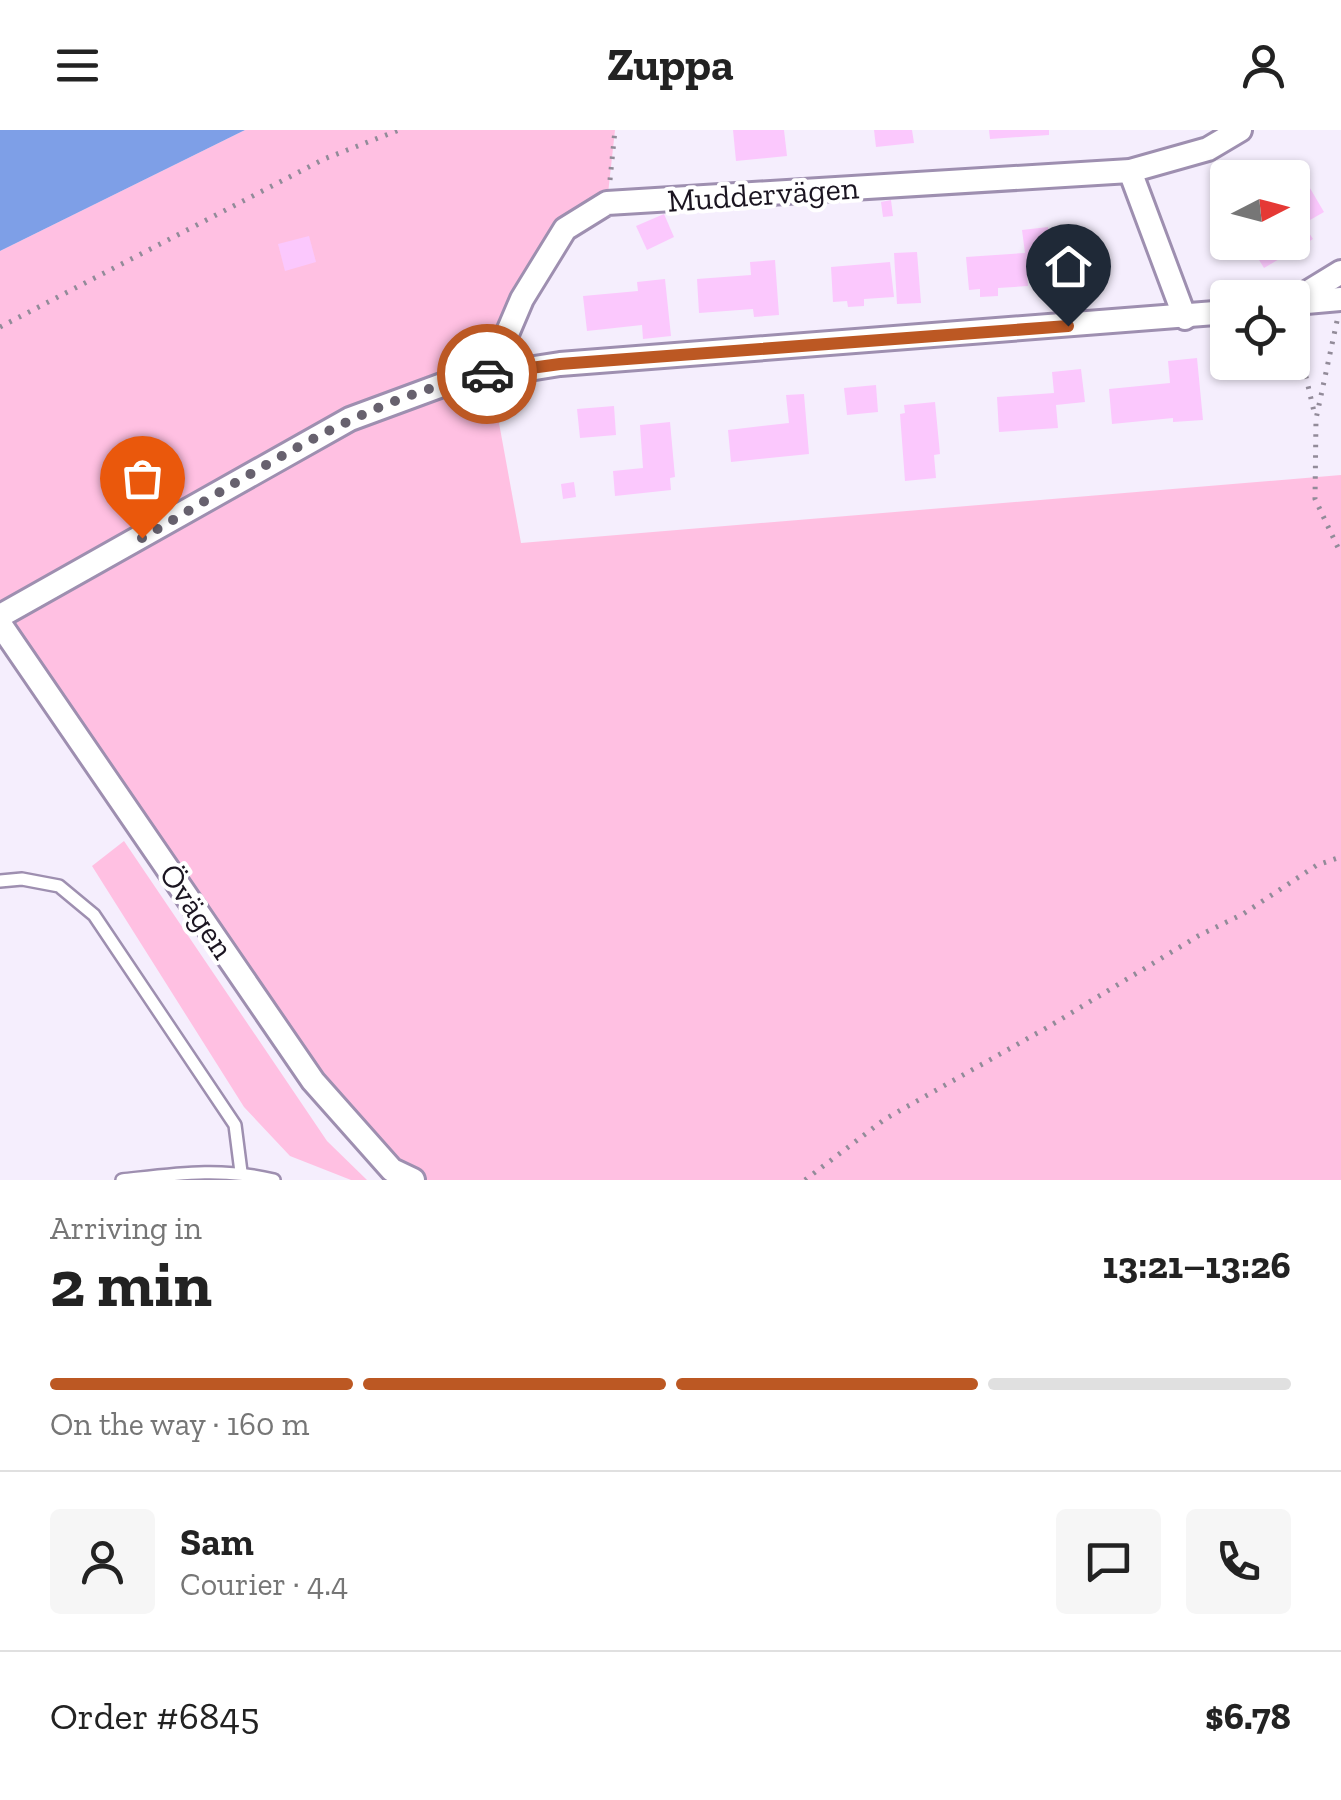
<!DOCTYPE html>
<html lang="en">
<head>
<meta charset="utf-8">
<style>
	body { margin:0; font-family:"Zilla Slab",serif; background:#f6f6f6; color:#222; height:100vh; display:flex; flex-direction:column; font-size:38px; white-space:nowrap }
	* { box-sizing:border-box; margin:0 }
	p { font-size:32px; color:#767676 }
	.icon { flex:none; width:55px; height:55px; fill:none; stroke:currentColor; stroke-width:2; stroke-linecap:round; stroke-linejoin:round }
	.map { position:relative; height:1050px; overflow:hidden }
	.drawer { display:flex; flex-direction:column; background:#fff; flex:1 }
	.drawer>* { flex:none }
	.needle { width:65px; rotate:84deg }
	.buttons { position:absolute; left:1210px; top:30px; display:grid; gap:20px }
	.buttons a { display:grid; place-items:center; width:100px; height:100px; border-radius:10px; background:#fff; box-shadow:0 2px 8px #0004; font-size:50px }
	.pin { position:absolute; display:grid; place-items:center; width:85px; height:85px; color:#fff; margin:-102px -42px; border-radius:50% 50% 50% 0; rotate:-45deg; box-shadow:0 0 10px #0007 }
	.pin .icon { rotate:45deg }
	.courier { position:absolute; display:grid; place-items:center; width:100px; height:100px; margin:-50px; border:8px solid #bc5823; border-radius:50%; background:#fff; color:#222; box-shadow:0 2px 12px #0007 }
	.overview em { font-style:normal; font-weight:800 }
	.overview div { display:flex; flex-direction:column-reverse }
	.overview { display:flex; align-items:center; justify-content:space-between; height:170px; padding:0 50px }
	h1 { font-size:65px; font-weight:800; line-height:75px }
	.bar { display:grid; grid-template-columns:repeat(4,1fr); gap:15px 10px; align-content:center; height:120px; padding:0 50px }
	.bar i { height:12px; border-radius:8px; background:#e0e0e0 }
	.bar .active { background:#bc5823 }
	.bar p { grid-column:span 4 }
	.line { display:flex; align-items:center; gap:25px; padding:0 50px; border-top:2px solid #e0e0e0 }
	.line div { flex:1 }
	.round { display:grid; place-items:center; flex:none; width:105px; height:105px; border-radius:10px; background:#f6f6f6 }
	header { display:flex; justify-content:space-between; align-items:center; height:130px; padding:0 50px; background:#fff; font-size:45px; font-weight:800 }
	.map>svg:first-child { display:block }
	.green { fill:#ffc0e2 }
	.water { fill:#7e9fe7 }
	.building { fill:#fbc8fd }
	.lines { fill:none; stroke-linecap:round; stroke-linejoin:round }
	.service-casing { stroke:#9e8fb0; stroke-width:16 }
	.minor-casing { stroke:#9e8fb0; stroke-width:28 }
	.path { stroke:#928b99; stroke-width:5; stroke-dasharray:2.5 8; stroke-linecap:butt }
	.service { stroke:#fff; stroke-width:11 }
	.minor { stroke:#fff; stroke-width:22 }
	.done { stroke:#67616e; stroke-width:10; stroke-dasharray:0 18 }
	.route { stroke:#bc5823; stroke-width:12 }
	.labels { text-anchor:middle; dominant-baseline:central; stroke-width:8; stroke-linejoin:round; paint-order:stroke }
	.street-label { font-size:32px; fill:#1b1521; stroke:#fff }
</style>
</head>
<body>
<header><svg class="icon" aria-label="menu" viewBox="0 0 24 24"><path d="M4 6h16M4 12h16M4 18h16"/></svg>Zuppa<svg class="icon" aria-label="person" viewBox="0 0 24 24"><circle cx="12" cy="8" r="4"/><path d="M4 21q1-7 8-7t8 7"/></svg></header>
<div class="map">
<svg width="1341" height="1050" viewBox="0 0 1341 1050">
	<rect width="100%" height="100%" fill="#f5eefd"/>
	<g class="green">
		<polygon points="245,0 615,0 607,73 565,99 490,244 521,413 1341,345 1341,1050 413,1050 355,1000 22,523 0,518 0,121"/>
		<polygon points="124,711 327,1011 367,1050 351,1050 290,1026 244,977 92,736"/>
	</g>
	<polygon class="water" points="0,0 245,0 0,121"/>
	<g class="building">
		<polygon points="733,0 784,0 787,26 736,31"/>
		<polygon points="874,0 912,0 914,13 876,17"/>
		<polygon points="989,0 1049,0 1049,5 990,9"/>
		<polygon points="1294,31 1324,82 1303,94 1313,109 1264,138 1248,112 1292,112 1292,73 1295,71 1292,48 1281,48 1277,40"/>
		<polygon points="891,70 893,86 883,87 881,72"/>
		<polygon points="664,84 674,107 647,120 636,96"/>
		<polygon points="1048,97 1052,141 1027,144 1028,156 998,158 998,166 980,167 980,159 969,160 966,127 1025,123 1022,100"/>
		<polygon points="309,106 316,132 285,141 278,114"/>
		<polygon points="917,122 921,173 897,174 894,123"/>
		<polygon points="775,130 779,185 754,187 753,179 699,183 697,149 751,145 750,132"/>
		<polygon points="890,132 894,167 864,169 864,176 848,177 847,171 833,172 831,137"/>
		<polygon points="665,149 671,206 643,209 642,195 587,201 583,166 638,161 637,152"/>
		<polygon points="1197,228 1203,290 1173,292 1173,288 1112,294 1109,259 1170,253 1168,231"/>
		<polygon points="1081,239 1085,272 1056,275 1058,298 999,302 997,267 1054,263 1052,242"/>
		<polygon points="876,255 878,282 847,285 844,258"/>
		<polygon points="804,264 809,324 731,332 728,300 789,293 786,265"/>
		<polygon points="935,272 940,324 934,325 936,348 905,351 900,284 905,283 904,275"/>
		<polygon points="614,276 616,305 580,308 577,279"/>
		<polygon points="670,292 675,347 670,348 671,360 615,366 613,341 643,338 640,295"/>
		<polygon points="574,352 576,367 563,369 561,354"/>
	</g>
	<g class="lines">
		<g class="service-casing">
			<g id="service">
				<polyline points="0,751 22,749 59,756 94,785 235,995 241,1042"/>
				<path d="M122,1050c54,-6 98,-13 152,0"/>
			</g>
		</g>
		<g class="minor-casing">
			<g id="minor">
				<polyline points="1130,41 1185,188"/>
				<polyline points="1292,172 1341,142"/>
				<polyline points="1295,173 1341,169"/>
				<polyline points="490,244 522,169 565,99 607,73 1130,41 1208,19 1240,0"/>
				<polyline points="0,486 350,289 453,251 560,234 1228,182"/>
				<polyline points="0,494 313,951 392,1040 413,1050"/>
			</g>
		</g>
		<g class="path">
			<polyline points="610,50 615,0"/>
			<polyline points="1337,191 1316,289 1315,369 1341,424"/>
			<polyline points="1294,195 1315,286"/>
			<polyline points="0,197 324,29 399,0"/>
			<polyline points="805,1050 885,989 1048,897 1198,806 1243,784 1317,735 1341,727"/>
		</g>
		<use href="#service" class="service"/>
		<use href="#minor" class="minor"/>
	</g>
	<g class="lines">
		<path class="done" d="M142,408c110,-63 219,-140 345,-164"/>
		<polyline class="route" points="487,244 560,234 1068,196"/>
	</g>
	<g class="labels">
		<g class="street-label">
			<text transform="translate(763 64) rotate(-4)">Muddervägen</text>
			<text transform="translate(197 781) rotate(56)">Övägen</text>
		</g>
	</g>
</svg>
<div class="buttons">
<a><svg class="needle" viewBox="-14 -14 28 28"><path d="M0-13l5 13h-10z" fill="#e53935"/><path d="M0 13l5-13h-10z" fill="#767676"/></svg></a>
<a><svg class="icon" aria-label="locate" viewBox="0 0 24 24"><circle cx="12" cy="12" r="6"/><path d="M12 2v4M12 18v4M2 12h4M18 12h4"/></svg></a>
</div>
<div class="pin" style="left:142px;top:408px;background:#ea580c"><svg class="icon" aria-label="bag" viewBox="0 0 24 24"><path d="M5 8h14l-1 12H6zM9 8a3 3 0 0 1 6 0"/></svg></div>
<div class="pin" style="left:1068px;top:196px;background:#1f2937"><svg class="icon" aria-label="home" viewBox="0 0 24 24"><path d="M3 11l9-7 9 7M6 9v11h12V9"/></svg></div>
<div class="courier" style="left:487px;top:244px"><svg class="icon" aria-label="car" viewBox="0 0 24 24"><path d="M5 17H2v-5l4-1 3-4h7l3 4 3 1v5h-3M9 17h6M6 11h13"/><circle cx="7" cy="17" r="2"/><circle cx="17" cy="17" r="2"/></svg></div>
</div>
<section class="drawer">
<div class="overview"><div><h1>2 min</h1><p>Arriving in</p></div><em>13:21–13:26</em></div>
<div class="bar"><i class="active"></i><i class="active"></i><i class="active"></i><i></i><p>On the way · 160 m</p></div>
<div class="line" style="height:180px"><a class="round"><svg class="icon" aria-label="person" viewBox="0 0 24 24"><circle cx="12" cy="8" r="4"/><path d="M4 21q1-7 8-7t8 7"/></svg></a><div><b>Sam</b><p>Courier · 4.4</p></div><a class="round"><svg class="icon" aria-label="chat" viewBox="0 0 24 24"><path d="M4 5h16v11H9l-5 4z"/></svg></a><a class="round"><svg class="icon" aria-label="phone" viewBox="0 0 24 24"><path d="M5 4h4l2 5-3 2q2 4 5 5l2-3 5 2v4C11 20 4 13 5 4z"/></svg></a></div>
<div class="line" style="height:130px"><div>Order #6845</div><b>$6.78</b></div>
</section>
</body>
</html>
